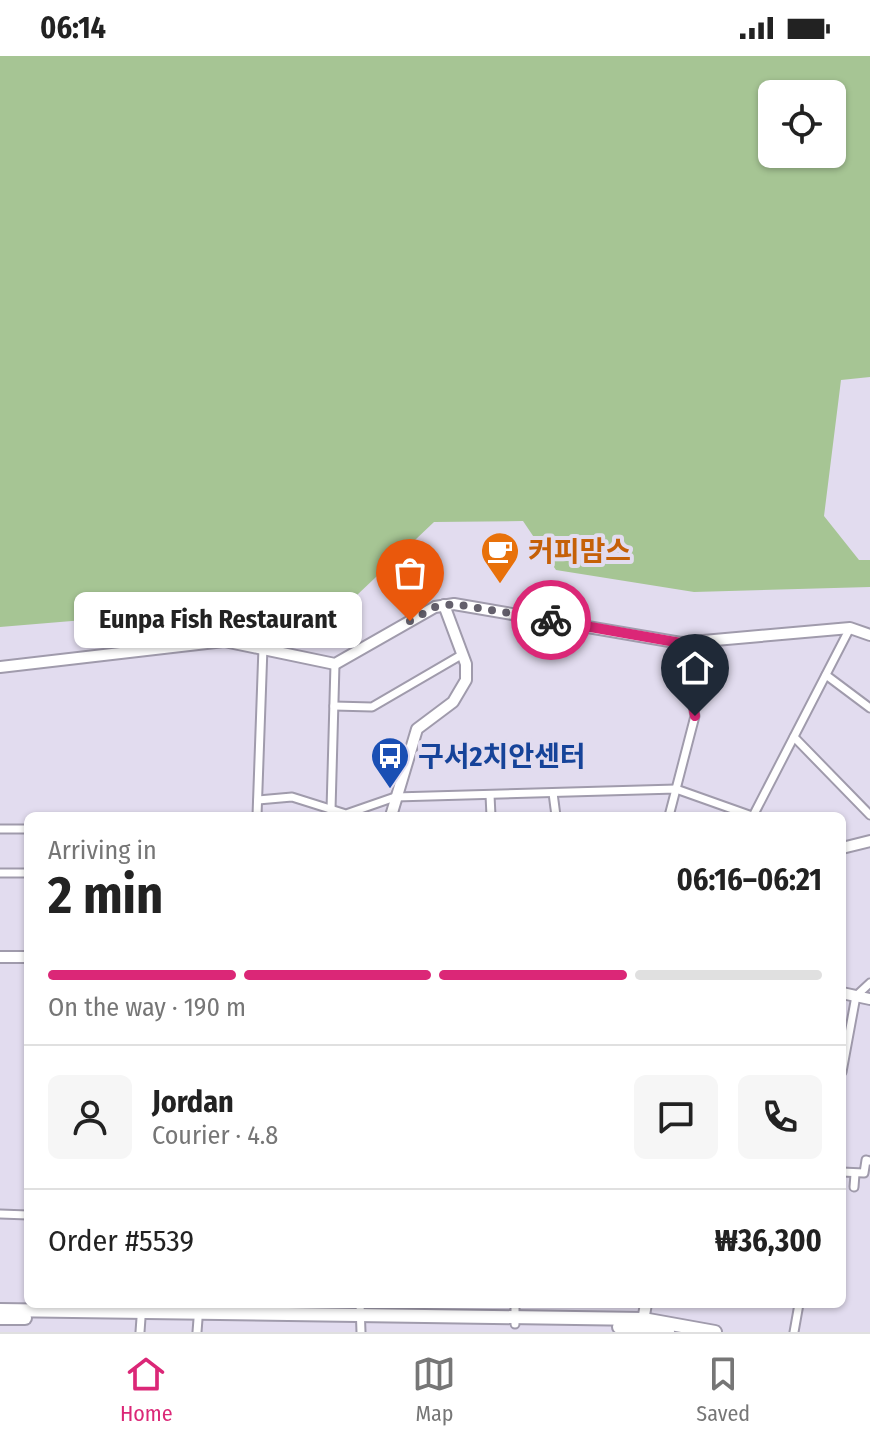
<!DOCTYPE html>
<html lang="en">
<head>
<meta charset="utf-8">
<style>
	body { margin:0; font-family:"Fira Sans Condensed","Noto Sans KR",sans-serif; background:#f6f6f6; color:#222; height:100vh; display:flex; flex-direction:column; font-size:30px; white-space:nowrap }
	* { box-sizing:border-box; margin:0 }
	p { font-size:26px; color:#767676 }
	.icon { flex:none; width:44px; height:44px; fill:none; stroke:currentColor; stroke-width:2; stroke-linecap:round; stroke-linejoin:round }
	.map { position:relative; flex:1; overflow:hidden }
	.side { position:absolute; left:24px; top:756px; width:822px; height:496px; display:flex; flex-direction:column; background:#fff; border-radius:12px; box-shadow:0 2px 6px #0004 }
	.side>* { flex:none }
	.buttons { position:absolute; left:758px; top:24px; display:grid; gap:16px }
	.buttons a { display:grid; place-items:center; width:88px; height:88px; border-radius:12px; background:#fff; box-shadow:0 2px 6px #0004; font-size:40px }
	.pin { position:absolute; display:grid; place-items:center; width:68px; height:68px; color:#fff; margin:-82px -34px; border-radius:50% 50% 50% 0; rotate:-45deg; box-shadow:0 0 8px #0007 }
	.pin .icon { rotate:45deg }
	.courier { position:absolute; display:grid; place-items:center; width:80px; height:80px; margin:-40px; border:6px solid #db2777; border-radius:50%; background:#fff; color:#222; box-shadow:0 2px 10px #0007 }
	.bubble { position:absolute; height:56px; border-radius:12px; background:#fff; box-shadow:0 2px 6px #0004; font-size:26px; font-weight:700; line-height:56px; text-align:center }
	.head em { font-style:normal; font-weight:700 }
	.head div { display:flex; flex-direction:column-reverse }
	.head { display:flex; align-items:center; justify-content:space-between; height:136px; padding:0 24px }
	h1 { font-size:52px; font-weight:700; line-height:60px }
	.bar { display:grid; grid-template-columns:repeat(4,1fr); gap:12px 8px; align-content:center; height:96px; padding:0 24px }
	.bar i { height:10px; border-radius:6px; background:#e0e0e0 }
	.bar .active { background:#db2777 }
	.bar p { grid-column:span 4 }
	.line { display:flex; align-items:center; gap:20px; padding:0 24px; border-top:2px solid #e0e0e0 }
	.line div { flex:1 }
	.round { display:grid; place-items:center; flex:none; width:84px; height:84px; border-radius:12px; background:#f6f6f6 }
	.status { display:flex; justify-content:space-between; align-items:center; height:56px; padding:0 40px; background:#fff; direction:ltr }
	.status svg { height:22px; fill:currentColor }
	.tab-bar { display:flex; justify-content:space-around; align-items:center; height:112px; border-top:2px solid #e0e0e0; background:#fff; font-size:22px; color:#767676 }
	.tab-bar a { display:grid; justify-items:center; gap:4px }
	.tab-bar .active { color:#db2777 }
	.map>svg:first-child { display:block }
	.green { fill:#a6c594; fill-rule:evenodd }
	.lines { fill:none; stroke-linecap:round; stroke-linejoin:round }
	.street-casing { stroke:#a09bac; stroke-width:11 }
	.secondary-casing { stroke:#a09bac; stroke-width:14 }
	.primary-casing { stroke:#a09bac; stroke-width:16 }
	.street { stroke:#fff; stroke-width:7 }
	.secondary { stroke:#fff; stroke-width:10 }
	.primary { stroke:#fff; stroke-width:12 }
	.done { stroke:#64606c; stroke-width:8; stroke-dasharray:0 14.4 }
	.route { stroke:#db2777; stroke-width:10 }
	.labels { text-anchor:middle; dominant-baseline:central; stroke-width:8; stroke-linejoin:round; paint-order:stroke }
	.food-label { font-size:28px; font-weight:bold; fill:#c56008; stroke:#e2dcef; text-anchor:start }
	.transit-label { font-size:28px; font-weight:bold; fill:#164399; stroke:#e2dcef; text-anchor:start }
</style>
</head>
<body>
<div class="status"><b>06:14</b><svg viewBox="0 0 49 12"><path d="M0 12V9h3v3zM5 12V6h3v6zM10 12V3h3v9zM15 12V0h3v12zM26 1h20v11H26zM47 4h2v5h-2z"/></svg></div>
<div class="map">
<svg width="870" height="1276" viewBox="0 0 870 1276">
	<rect width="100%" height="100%" fill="#e2dcef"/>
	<path class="green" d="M0,0h870v321l-29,3 -17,136 35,44h11v27l-176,5 -138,-22 -33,-49 -89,1 -116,110 -90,-24 -228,19zM772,38h60v60h-60z"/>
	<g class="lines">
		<g class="street-casing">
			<g id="street">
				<polyline points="826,619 870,652"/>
				<polyline points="334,650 372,651 463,598"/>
				<polyline points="794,681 870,759"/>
				<polyline points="553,737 556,760"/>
				<polyline points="490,739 491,760"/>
				<polyline points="258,744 292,741 346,758 395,741 676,733 752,760"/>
				<polyline points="331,754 335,608"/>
				<polyline points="257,760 263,591"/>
				<polyline points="669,760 695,660 681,587"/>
				<polyline points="753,760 850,572"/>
				<polyline points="0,773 28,773"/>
				<polyline points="0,817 28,817"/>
				<polyline points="842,1016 856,940 870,927"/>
				<polyline points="842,1116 864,1117 866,1104 870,1105"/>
				<polyline points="854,1131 855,1118"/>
				<polyline points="0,1158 28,1159"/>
				<polyline points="360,1248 361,1276"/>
				<polyline points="515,1268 515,1248"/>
				<polyline points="140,1276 141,1262"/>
				<polyline points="197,1276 198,1263"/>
				<polyline points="794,1276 799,1248"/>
			</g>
		</g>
		<g class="secondary-casing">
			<g id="secondary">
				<polyline points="0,611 224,585 335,608 435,551 454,548 681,587 850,572 870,579"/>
				<polyline points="391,760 417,673 453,646 466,624 466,608 444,549"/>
				<polyline points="842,792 870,785"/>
				<polyline points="0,901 28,901"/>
				<polyline points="842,937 870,943"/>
				<polyline points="642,1270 646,1248"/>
			</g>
		</g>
		<g class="primary-casing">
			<g id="primary">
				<polyline points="0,1254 643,1263 715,1276"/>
				<polyline points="0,1262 25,1262"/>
				<polyline points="619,1271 668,1275"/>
			</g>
		</g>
		<use href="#street" class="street"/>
		<use href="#secondary" class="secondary"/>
		<use href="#primary" class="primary"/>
	</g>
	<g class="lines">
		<polyline class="done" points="410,565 435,551 454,548 551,564"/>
		<polyline class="route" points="551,564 681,587 695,660"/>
	</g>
	<defs>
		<g id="cafe-pin" transform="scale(2)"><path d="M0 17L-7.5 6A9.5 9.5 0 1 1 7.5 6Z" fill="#e8710a" stroke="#e2dcef"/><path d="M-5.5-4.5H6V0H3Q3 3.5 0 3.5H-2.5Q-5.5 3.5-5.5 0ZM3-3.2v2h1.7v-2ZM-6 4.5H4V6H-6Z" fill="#fff"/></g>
		<g id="bus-pin" transform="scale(2)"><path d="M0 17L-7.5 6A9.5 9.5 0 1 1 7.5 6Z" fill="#1a4fb4" stroke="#e2dcef"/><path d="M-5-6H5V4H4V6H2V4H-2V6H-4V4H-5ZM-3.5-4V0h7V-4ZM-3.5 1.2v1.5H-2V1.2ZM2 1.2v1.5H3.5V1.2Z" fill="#fff"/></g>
	</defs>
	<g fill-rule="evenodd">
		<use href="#cafe-pin" x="500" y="495"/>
		<use href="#bus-pin" x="390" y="700"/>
	</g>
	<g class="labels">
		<g class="food-label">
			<text x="528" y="495">커피맘스</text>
		</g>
		<g class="transit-label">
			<text x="418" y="700">구서2치안센터</text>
		</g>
	</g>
</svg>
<div class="buttons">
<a><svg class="icon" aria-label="locate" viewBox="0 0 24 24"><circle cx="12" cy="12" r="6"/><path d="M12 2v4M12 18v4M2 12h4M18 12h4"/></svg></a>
</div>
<div class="pin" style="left:410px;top:565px;background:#ea580c"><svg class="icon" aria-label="bag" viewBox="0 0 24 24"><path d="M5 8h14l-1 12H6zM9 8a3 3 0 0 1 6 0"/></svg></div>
<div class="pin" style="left:695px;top:660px;background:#1f2937"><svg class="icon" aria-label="home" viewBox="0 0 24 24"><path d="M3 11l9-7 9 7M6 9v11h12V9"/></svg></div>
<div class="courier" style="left:551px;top:564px"><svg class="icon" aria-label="bike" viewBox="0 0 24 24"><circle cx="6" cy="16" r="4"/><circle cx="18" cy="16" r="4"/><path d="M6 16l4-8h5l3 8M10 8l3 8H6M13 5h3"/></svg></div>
<div class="bubble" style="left:74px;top:536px;width:288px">Eunpa Fish Restaurant</div>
<section class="side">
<div class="head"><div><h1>2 min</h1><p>Arriving in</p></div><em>06:16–06:21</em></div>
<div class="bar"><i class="active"></i><i class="active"></i><i class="active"></i><i></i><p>On the way · 190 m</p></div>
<div class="line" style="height:144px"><a class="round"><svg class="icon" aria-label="person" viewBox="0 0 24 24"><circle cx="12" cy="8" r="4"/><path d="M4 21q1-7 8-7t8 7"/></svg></a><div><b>Jordan</b><p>Courier · 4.8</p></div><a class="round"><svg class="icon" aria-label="chat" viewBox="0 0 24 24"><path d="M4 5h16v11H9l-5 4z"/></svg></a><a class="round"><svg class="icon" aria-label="phone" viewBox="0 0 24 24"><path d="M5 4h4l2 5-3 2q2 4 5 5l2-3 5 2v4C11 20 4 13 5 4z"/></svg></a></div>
<div class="line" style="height:104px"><div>Order #5539</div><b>₩36,300</b></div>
</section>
</div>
<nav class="tab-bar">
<a class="active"><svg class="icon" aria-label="home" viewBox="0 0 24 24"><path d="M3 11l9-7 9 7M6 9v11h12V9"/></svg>Home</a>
<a><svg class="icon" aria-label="map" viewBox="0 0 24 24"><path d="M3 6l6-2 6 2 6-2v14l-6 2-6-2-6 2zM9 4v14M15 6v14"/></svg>Map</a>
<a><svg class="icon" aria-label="saved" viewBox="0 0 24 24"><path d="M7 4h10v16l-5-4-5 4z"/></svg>Saved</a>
</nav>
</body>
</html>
